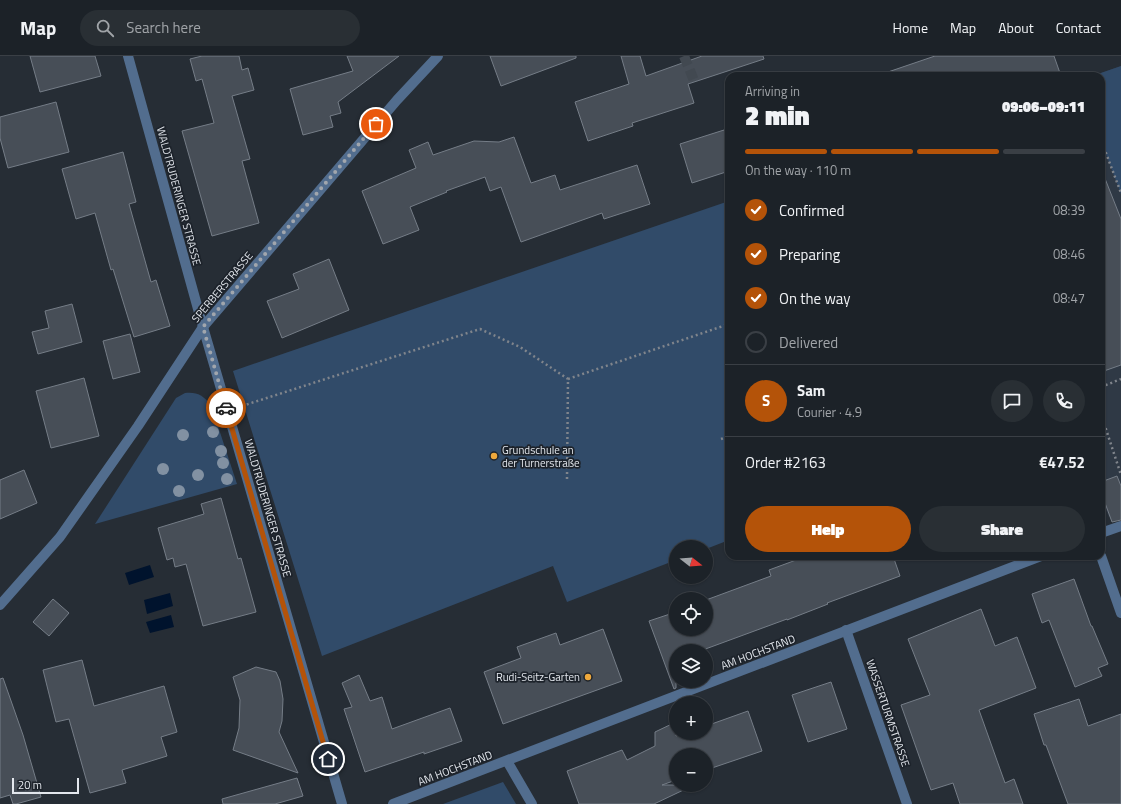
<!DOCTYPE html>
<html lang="en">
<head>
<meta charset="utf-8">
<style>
	body { margin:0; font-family:"Titillium Web",sans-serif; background:#292f34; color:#f1f3f6; height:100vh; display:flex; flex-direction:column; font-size:15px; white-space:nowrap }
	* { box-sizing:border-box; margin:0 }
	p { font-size:13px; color:#a0a4a8 }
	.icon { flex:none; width:22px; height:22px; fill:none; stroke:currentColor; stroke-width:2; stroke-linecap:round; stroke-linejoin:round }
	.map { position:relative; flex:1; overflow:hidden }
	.panel { position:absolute; left:725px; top:16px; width:380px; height:488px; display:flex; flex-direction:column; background:#1c2228; border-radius:12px; box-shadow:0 1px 3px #0004,0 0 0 1px #3a3f45 }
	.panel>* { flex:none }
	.needle { width:26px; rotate:107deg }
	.buttons { position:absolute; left:669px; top:484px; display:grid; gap:8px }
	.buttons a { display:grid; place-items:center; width:44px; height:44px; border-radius:50%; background:#1c2228; box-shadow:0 1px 3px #0004,0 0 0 1px #3a3f45; font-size:20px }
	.scale { position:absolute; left:12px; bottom:10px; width:67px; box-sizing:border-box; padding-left:4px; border:2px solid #e3e7ed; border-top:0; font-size:11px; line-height:14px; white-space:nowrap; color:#e3e7ed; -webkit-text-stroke:3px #1d232b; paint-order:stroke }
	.pin { position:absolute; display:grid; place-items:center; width:34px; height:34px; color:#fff; margin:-17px; border:2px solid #fff; border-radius:50%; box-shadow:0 1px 4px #0007 }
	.courier { position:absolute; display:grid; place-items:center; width:40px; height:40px; margin:-20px; border:3px solid #b45309; border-radius:50%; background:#fff; color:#222; box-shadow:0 1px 5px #0007 }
	.overview em { font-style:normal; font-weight:800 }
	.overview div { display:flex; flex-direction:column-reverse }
	.overview { display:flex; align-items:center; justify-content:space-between; height:68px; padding:0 20px }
	h1 { font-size:26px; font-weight:800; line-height:30px }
	.bar { display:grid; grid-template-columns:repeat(4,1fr); gap:6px 4px; align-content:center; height:48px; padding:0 20px }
	.bar i { height:5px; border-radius:3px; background:#3a3f45 }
	.bar .current { background:#b45309 }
	.bar p { grid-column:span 4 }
	.line { display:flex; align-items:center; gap:10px; padding:0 20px; border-top:1px solid #3a3f45 }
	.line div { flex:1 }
	.round { display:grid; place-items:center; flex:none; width:42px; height:42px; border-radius:21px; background:#292f34 }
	ol { padding:0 20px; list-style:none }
	li { display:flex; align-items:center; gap:12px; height:44px }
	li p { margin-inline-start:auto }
	li .icon { padding:4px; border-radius:50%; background:#b45309; color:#fff; stroke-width:4 }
	li:last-child { color:#a0a4a8 }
	li i { width:22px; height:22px; border:2px solid #3a3f45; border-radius:50% }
	.primary-button { display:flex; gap:8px; margin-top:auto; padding:8px 20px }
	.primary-button a { flex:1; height:46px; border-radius:24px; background:#b45309; color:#fff; font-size:16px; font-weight:800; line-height:46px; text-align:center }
	.primary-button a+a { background:#292f34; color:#f1f3f6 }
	header { display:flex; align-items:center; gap:24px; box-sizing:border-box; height:56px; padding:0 20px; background:#1c2228; border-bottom:1px solid #3a3f45 }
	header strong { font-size:19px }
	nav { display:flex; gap:22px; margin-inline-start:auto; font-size:14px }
	.search { width:280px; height:36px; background:#292f34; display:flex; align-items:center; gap:10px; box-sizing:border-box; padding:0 14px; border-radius:22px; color:#a0a4a8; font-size:15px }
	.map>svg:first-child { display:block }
	.built { fill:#2f3945 }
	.green { fill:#314b69 }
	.water { fill:#00132d }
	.building { fill:#474e57; stroke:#757d87 }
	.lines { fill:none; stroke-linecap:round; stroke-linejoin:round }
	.minor-tunnel { stroke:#424951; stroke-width:10; stroke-dasharray:10 5; stroke-linecap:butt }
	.path { stroke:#80858c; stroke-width:2.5; stroke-dasharray:2 3; stroke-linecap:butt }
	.minor { stroke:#526d8e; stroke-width:10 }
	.tree { fill:#8291a2 }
	.done { stroke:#a1a6ad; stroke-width:4; stroke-dasharray:0 7.2 }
	.route { stroke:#b45309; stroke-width:5 }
	.poi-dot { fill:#eea83c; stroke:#1d232b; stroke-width:1.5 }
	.labels { text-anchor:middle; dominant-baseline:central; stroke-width:3.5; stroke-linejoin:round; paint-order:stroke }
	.street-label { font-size:11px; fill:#e3e7ed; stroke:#1d232b }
	.poi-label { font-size:11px; fill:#e3e7ed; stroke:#1d232b; text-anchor:start }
</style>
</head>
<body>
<header>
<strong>Map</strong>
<div class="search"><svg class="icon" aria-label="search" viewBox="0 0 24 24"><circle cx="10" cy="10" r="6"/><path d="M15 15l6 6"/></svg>Search here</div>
<nav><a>Home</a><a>Map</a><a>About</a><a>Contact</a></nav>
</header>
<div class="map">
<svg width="1121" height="748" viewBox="0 0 1121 748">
	<rect width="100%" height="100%" fill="#262d35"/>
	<polygon class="built" points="1121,10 1121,457 1109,461 1101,441 1101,20 1093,20"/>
	<g class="green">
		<polygon points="1121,10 1121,138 1103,90 1101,90 1101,20 1092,20"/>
		<polygon points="729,145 729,484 706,493 706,491 676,491 676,504 567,546 553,510 322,600 233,315"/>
		<path d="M185,337c13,-1 17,2 26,12l26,79 -142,40 81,-126z"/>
		<polygon points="503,726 516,748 443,748"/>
	</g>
	<g class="water">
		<polygon points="150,509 154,521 129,529 125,517"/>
		<polygon points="170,537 173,550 147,558 144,544"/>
		<polygon points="171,559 174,571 150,577 146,566"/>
	</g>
	<g class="building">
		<polygon points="30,0 95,0 101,20 40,36"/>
		<polygon points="202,0 239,0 242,14 248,12 254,34 232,40 250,103 242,105 259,167 212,180 182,75 214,67 202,23 196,25 190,3"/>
		<polygon points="347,0 399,0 338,46 341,57 330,60 333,71 303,79 290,33 353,15"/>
		<polygon points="490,0 576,0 576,2 501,30"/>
		<polygon points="621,0 640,0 646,20 702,0 763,0 764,3 688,28 694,47 632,67 633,70 588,85 575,46 629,28"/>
		<polygon points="935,0 1054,0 1061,20 886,20 885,17"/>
		<polygon points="56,46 69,96 8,112 0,82 0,61"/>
		<polygon points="724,74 729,89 729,115 692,127 680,88"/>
		<polygon points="514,81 531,127 555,119 560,134 637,109 650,148 604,163 602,157 521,186 501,131 490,135 485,121 446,135 447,136 410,151 419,174 383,188 362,135 416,112 409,94 428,86 433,99 474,85 499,86"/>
		<polygon points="123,96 136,146 129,148 151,226 156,224 170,270 134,281 113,213 111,214 95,157 76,163 62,113"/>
		<polygon points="1101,115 1102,115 1121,163 1121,309 1101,316"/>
		<polygon points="329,203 349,254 282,282 267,245 299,233 293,218"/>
		<polygon points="72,248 82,286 38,298 32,276 49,272 45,255"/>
		<polygon points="130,278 140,316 113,323 103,285"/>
		<polygon points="84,322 99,380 51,392 36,335"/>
		<polygon points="24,414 37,447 0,463 0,424"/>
		<polygon points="1117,420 1121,430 1121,464 1112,466 1101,436 1101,426"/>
		<polygon points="221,442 238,503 241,502 256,556 203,570 186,508 175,511 173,502 167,504 158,472 204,458 201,448"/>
		<polygon points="807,500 893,500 900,520 827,547 828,548 787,564 787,563 700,595 676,595 676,632 674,633 649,565 676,556 676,573 706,573 706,544 771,520 769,514"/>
		<polygon points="1074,523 1091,570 1092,570 1108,608 1098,612 1102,620 1075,631 1049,564 1042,567 1032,538"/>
		<polygon points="53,543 69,557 49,580 33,566"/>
		<polygon points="981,553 995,590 1017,581 1036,632 979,654 1005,727 1014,723 1023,748 960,748 953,727 931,734 901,649 930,639 908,583"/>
		<polygon points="603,573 622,625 503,668 484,616 521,602 517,591 556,577 560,589"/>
		<polygon points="82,604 94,650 164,630 177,676 161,681 167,700 122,714 126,727 90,737 69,663 56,666 43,614"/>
		<polygon points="256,611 276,616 280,625 283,643 282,665 279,676 298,717 233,694 239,672 240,644 233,621"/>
		<polygon points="359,619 370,645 382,641 392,673 450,652 462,685 424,698 424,696 365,716 344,653 352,651 342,627"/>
		<polygon points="3,622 23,679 41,741 16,748 13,748 10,739 0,742 0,623"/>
		<polygon points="831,626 847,673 808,686 792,639"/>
		<polygon points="1079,643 1088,670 1121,658 1121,748 1068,748 1046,689 1044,689 1034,658"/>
		<polygon points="748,655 762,695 706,714 706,699 676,699 676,724 662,729 694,729 654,748 579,748 567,715 622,694 627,704 655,690 655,676 676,666 676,680 685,677 706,677 706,670"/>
		<polygon points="297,722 303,740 275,748 223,748 222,743"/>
	</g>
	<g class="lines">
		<polyline class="minor-tunnel" points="684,0 695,27"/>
		<g class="path">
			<polyline points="1101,90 1103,89 1121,137"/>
			<polyline points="1101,331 1121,323"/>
			<polyline points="242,350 480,273 520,291 568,323"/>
			<polyline points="1101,358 1121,419"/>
			<polyline points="721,383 729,380"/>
			<polyline points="567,423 568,323 729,268"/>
		</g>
		<g class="minor">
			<polyline points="128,0 203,271 342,748"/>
			<polyline points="1101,477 1121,470"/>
			<polyline points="1101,500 1121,557"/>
			<polyline points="0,549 60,481 138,370 203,271 397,44 438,0"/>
			<polyline points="846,574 907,748"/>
			<polyline points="507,705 532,748"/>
			<polyline points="393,748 1041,500"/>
		</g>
	</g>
	<g class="tree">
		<circle cx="213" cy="376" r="6"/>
		<circle cx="183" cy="379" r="6"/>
		<circle cx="221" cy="395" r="6"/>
		<circle cx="223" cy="407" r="6"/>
		<circle cx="163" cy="413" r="6"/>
		<circle cx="198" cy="419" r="6"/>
		<circle cx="227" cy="423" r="6"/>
		<circle cx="179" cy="435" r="6"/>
	</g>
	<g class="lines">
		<polyline class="done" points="226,352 203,271 376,68"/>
		<polyline class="route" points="226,352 328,703"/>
	</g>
	<g class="poi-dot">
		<circle cx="494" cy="400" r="4"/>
		<circle cx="588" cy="621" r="4"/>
	</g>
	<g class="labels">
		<g class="street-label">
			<text transform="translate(179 140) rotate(75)">WALDTRUDERINGER STRASSE</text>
			<text transform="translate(222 231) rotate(-50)">SPERBERSTRASSE</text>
			<text transform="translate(268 452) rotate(74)">WALDTRUDERINGER STRASSE</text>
			<text transform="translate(758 596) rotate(-21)">AM HOCHSTAND</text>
			<text transform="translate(888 657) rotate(71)">WASSERTURMSTRASSE</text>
			<text transform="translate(455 712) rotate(-21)">AM HOCHSTAND</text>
		</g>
		<g class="poi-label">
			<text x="502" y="394">Grundschule an<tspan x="502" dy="13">der Turnerstraße</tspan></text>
			<text x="580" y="621" text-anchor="end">Rudi-Seitz-Garten</text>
		</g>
	</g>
</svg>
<div class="buttons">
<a><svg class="needle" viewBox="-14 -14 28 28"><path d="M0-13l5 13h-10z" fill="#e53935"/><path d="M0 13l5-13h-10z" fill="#a0a4a8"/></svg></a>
<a><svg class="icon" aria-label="locate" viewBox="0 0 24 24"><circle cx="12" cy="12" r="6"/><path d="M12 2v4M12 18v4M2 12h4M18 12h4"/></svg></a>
<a><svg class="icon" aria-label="layers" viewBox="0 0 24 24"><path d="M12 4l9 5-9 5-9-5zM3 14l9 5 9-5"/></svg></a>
<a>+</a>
<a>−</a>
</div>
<div class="scale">20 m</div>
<div class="pin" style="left:376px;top:68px;background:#ea580c"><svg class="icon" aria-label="bag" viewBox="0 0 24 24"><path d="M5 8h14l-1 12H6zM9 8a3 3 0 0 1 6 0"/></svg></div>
<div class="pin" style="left:328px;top:703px;background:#1f2937"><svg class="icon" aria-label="home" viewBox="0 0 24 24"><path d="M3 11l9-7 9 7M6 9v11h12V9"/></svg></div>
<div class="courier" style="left:226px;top:352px"><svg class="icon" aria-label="car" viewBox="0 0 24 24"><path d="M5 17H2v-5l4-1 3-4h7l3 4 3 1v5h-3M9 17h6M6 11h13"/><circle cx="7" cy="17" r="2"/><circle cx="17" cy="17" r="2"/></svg></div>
<section class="panel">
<div class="overview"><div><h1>2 min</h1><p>Arriving in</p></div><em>09:06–09:11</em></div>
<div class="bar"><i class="current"></i><i class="current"></i><i class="current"></i><i></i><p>On the way · 110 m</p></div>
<ol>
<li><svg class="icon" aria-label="check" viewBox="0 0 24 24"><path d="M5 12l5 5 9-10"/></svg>Confirmed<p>08:39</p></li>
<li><svg class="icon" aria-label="check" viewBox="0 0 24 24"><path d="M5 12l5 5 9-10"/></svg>Preparing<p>08:46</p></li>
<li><svg class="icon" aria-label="check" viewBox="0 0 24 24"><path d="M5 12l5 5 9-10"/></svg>On the way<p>08:47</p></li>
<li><i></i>Delivered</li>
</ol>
<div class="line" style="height:72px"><b class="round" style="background:#b45309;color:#fff">S</b><div><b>Sam</b><p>Courier · 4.9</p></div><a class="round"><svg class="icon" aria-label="chat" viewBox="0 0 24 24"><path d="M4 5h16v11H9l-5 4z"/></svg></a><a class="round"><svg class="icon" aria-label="phone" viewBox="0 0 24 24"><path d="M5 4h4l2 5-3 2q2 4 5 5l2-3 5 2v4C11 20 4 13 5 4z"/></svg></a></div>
<div class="line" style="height:52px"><div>Order #2163</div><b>€47.52</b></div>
<div class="primary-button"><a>Help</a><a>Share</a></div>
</section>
</div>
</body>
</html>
